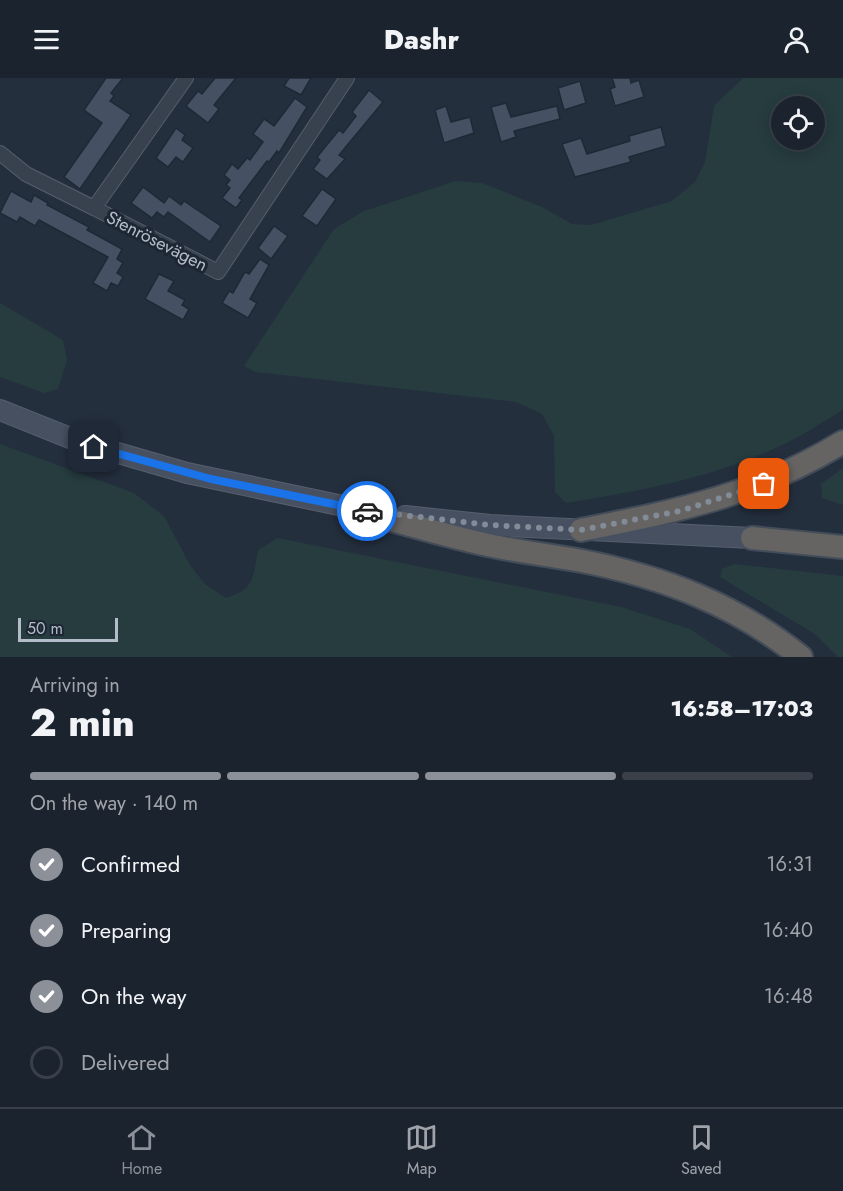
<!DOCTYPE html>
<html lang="en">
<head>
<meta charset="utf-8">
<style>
	body { margin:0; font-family:Jost,sans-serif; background:#282f3a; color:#f1f3f6; height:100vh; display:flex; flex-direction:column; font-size:22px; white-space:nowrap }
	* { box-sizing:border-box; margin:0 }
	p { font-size:20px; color:#a0a4aa }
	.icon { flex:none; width:33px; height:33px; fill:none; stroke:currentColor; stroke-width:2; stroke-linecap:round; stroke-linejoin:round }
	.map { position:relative; height:579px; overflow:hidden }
	.panel { display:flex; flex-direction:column; background:#1b232e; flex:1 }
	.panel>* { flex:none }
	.fabs { position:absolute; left:771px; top:18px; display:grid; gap:12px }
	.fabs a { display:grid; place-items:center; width:54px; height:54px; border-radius:50%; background:#1b232e; box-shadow:0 3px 15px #0003,0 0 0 2px #39404a; font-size:30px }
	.scale { position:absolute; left:18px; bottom:15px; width:100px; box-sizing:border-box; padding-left:6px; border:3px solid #b4bcc9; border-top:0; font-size:16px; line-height:21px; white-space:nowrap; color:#b4bcc9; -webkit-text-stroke:4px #1d2633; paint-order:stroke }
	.pin { position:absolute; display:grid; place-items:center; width:51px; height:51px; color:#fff; margin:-26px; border-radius:12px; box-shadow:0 3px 9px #0006 }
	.courier { position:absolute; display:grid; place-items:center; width:60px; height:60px; margin:-30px; border:4px solid #1a73e8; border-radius:50%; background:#fff; color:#222; box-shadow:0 2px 8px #0007 }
	.headline em { font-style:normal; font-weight:800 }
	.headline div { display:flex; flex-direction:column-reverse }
	.headline { display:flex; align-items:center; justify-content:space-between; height:102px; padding:0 30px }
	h1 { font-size:39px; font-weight:800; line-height:45px }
	.bar { display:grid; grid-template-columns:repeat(4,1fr); gap:9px 6px; align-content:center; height:72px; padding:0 30px }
	.bar i { height:8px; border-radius:4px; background:#39404a }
	.bar .selected { background:#8c9099 }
	.bar p { grid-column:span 4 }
	ol { padding:0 30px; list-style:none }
	li { display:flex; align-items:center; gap:18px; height:66px }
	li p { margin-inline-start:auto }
	li .icon { padding:6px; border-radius:50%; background:#8c9099; color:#fff; stroke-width:4 }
	li:last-child { color:#a0a4aa }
	li i { width:33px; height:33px; border:3px solid #39404a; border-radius:50% }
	header { display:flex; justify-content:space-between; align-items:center; height:78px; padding:0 30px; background:#1b232e; font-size:27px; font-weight:800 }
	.dock { display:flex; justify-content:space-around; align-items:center; height:84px; border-top:2px solid #39404a; background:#1b232e; font-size:16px; color:#a0a4aa }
	.dock a { display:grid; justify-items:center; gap:3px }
	.dock .selected { color:#8c9099 }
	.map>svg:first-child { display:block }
	.green { fill:#263c3f; fill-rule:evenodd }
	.building { fill:#455162; stroke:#1f2835; stroke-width:1.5 }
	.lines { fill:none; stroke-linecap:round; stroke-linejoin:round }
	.minor-casing { stroke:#565f6c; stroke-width:16 }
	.secondary-casing { stroke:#565f6c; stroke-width:22 }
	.trunk-casing { stroke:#434c59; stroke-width:26 }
	.minor { stroke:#38414e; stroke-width:14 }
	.secondary { stroke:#465061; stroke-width:20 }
	.trunk { stroke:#656462; stroke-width:22 }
	.done { stroke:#828b98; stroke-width:6; stroke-dasharray:0 10.8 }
	.route { stroke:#1a73e8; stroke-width:8 }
	.labels { text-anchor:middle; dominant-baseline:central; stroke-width:6; stroke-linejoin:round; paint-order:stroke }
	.street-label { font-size:18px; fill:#b4bcc9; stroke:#1d2633 }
</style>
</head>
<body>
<header><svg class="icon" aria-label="menu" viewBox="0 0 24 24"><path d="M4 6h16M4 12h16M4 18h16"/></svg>Dashr<svg class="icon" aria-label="person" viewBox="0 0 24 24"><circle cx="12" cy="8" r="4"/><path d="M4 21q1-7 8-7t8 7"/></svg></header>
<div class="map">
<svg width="843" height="579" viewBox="0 0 843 579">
	<rect width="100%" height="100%" fill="#242f3e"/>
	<g class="green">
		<path d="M743,0h100v331c-9,8 -21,13 -31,20 -76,45 -160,60 -246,74l-11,-11 -1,-56 -12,-22 -26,-12 -260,-30 -12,-6 90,-137 30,-18 92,-30 26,2 60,24 30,17 19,1 81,-24 23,-19 10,-20 9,-56zM782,28h32v34h-32z"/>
		<polygon points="0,225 63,262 67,282 58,311 44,315 0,299"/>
		<path d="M0,366l134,49 30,23 26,49 15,19 21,14c29,-9 27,-21 32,-48l20,-12 343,69 69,22 42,28h-732z"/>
		<polygon points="843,390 843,427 822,420 821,406"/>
		<polygon points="734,486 843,498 843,579 838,579 815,556 720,499 722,491"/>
	</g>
	<g class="building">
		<polygon points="106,0 123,0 111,15 114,18 110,23 131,37 80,111 64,99 102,45 84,32"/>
		<polygon points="215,0 236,0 214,27 219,31 208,45 186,28 198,13 202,16"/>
		<polygon points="289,0 311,0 301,17 284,8"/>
		<polygon points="612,0 630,0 631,5 639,2 644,19 615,28 610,11 615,9"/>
		<polygon points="580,3 586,25 564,32 558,10"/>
		<polygon points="369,12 383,24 339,77 345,81 327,101 313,91 320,82 317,79 339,52 343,55 356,38 352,34"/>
		<polygon points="295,20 307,29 279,75 277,73 269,84 267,83 239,120 242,122 236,130 222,120 230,110 226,107 230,102 224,97 232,86 238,91 247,80 250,82 263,64 253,56 264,41 274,48"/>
		<polygon points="506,25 511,39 557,28 560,41 514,53 516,59 501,64 491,29"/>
		<polygon points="446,28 451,44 470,39 474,55 444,65 435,32"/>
		<polygon points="661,49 666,68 629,79 631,84 575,99 562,66 581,60 587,76 630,63 629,58"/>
		<polygon points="176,50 185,57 182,62 193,70 183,84 176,79 168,89 156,80"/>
		<polygon points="143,109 164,125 169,118 181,127 184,123 221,148 210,164 168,134 164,139 157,134 152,140 131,125"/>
		<polygon points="322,111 336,121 317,148 302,138"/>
		<polygon points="11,113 31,124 34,117 48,125 47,127 89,149 87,152 122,171 117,181 123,185 117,195 123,199 118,208 111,205 107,213 93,205 108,179 39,142 35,148 20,139 17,144 0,135"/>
		<polygon points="274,148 288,158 271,181 258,170"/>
		<polygon points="260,181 269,187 250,221 257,225 248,240 222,225 229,213 233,215 245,194 249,196"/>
		<polygon points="159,196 174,203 168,213 185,222 182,227 189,231 183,242 145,221"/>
	</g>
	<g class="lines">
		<g class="minor-casing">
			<g id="minor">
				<polyline points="186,0 94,130 218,194 347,0"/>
				<polyline points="0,75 26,96 94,130"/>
			</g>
		</g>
		<g class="secondary-casing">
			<g id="secondary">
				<polyline points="0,332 80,364 187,395 367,433"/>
				<polyline points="405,438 490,447 752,460"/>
			</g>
		</g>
		<g class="trunk-casing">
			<g id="trunk">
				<path d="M352,431c45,12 90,26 136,36 31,7 63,10 94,16 82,16 154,44 219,96"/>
				<path d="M581,452c100,-20 173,-34 262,-88"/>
				<polyline points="752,460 843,469"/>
			</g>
		</g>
		<use href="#minor" class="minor"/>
		<use href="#secondary" class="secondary"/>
		<use href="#trunk" class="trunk"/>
	</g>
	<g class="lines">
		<polyline class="done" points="367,433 490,447 581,452 680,433 764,406"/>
		<polyline class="route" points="94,369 211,401 367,433"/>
	</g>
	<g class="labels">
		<g class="street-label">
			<text transform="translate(157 163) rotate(27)">Stenrösevägen</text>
		</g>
	</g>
</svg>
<div class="fabs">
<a><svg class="icon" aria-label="locate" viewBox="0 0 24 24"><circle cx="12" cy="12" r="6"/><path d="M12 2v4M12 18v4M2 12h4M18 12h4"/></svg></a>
</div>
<div class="scale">50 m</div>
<div class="pin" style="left:764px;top:406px;background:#ea580c"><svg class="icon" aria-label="bag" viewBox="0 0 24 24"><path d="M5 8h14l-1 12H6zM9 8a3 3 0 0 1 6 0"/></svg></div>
<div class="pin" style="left:94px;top:369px;background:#1f2937"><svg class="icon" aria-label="home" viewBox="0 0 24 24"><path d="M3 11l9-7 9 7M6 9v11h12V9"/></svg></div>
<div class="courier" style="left:367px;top:433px"><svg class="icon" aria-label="car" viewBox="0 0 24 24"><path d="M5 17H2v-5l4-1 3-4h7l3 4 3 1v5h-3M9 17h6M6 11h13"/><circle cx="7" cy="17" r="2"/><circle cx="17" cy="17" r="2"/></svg></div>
</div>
<section class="panel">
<div class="headline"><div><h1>2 min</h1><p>Arriving in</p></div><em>16:58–17:03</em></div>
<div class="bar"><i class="selected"></i><i class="selected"></i><i class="selected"></i><i></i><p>On the way · 140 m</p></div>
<ol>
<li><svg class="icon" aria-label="check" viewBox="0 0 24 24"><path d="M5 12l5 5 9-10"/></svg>Confirmed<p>16:31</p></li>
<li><svg class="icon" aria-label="check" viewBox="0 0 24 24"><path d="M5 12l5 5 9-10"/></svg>Preparing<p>16:40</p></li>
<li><svg class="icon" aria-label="check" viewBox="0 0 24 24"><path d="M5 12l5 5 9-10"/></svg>On the way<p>16:48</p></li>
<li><i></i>Delivered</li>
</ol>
</section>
<nav class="dock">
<a class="selected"><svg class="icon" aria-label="home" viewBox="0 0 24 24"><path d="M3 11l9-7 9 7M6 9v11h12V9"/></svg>Home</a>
<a><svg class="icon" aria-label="map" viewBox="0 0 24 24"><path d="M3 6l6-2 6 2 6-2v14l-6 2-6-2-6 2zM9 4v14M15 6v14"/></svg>Map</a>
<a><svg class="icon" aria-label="saved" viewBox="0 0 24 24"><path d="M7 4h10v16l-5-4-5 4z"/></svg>Saved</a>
</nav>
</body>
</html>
